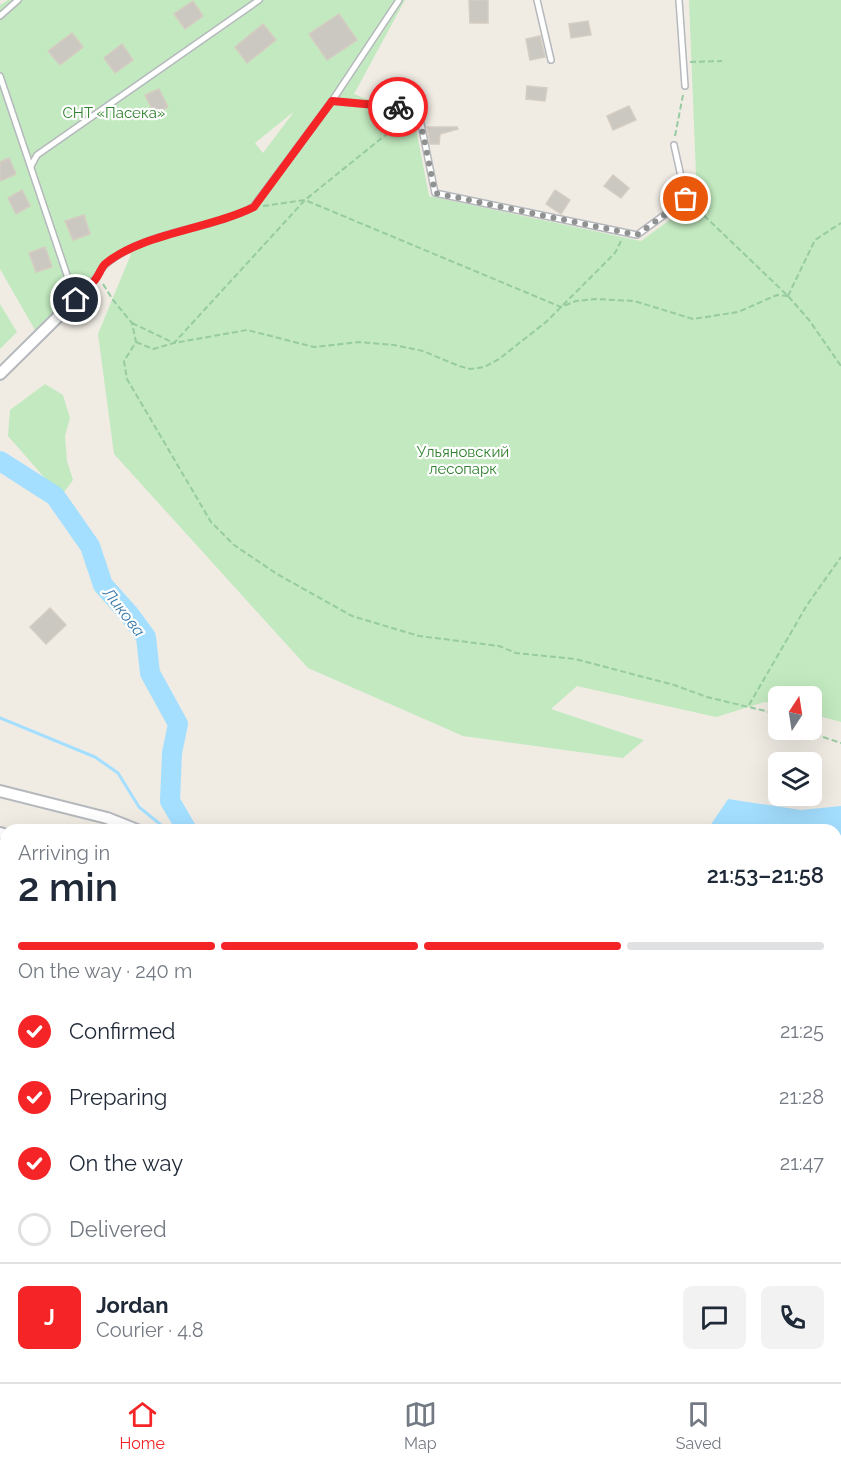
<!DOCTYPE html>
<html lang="en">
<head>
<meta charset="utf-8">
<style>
	body { margin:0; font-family:Raleway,sans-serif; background:#f2f2f3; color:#1f2937; height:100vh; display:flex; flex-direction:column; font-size:22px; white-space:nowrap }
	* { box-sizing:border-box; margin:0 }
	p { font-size:20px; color:#747a83 }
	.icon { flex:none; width:33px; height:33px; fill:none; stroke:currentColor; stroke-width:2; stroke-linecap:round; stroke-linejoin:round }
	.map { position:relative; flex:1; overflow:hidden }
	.panel { position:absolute; left:0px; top:824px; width:842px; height:560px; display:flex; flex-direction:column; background:#fff; border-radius:18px 18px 0 0; box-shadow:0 6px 24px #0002 }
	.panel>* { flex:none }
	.needle { width:39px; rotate:12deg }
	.fabs { position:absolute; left:768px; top:686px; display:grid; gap:12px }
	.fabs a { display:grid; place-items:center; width:54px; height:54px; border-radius:9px; background:#fff; box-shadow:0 6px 24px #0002; font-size:30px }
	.pin { position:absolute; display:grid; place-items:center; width:51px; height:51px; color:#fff; margin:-26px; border:3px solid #fff; border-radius:50%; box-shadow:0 2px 6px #0007 }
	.courier { position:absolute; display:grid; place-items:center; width:60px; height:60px; margin:-30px; border:4px solid #f52426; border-radius:50%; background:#fff; color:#222; box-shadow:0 2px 8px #0007 }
	.overview em { font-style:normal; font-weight:600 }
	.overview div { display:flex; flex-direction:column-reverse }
	.overview { display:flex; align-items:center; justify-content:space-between; height:102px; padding:0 18px }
	h1 { font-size:39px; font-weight:600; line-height:45px }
	.bar { display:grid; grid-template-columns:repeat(4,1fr); gap:9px 6px; align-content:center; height:72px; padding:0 18px }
	.bar i { height:8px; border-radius:4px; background:#e0e1e3 }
	.bar .current { background:#f52426 }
	.bar p { grid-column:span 4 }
	.line { display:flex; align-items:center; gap:15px; padding:0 18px; border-top:2px solid #e0e1e3 }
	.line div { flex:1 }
	.round { display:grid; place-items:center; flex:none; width:63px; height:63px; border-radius:9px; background:#f2f2f3 }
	ol { padding:0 18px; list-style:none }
	li { display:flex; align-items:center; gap:18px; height:66px }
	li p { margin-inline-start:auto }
	li .icon { padding:6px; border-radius:50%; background:#f52426; color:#fff; stroke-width:4 }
	li:last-child { color:#747a83 }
	li i { width:33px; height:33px; border:3px solid #e0e1e3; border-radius:50% }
	.tabs { display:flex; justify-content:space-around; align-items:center; height:84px; border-top:2px solid #e0e1e3; background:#fff; font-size:16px; color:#747a83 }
	.tabs a { display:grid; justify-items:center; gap:3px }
	.tabs .current { color:#f52426 }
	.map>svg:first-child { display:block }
	.green { fill:#c2e9bf; fill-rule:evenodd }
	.water { fill:#a4dfff }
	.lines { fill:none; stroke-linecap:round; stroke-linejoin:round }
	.stream { stroke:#a4dfff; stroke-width:3 }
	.river { stroke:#a4dfff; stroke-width:20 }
	.building { fill:#cbc7c1; stroke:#d5cdc2; stroke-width:1.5 }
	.service-casing { stroke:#b5b8bc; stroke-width:8 }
	.minor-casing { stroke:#b5b8bc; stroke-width:14 }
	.path { stroke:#97cba1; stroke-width:2; stroke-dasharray:6 3; stroke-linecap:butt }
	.service { stroke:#fff; stroke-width:5 }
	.minor { stroke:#fff; stroke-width:10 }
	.done { stroke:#909292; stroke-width:6; stroke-dasharray:0 10.8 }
	.route { stroke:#f52426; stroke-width:8 }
	.labels { text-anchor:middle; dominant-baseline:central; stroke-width:4.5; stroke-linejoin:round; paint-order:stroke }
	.park-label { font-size:15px; fill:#31822e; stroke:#fff }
	.water-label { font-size:16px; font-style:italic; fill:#3576a7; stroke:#fff }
</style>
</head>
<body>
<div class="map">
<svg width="841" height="1382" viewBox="0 0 841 1382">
	<rect width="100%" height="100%" fill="#f0ece4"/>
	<g class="green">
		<path d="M8,0h397l-51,94 60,24 15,78 212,45 56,-41 -8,-200h152v722l-29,-8v-18h-34v9l-13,-3 -49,15 -139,-31 -26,23 93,31 -21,18 -160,-22 -155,-68 -194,-214 -16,-120 33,-80 -4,-7 -92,83 -35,-61v-264zM292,113h1l-30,40 -8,-10z"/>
		<polygon points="0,304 17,332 0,349"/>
		<polygon points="45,384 63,395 70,418 65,436 67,461 73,480 64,492 51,485 8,436 10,410"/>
		<polygon points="836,1076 841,1079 841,1382 165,1382 163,1377 836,1377"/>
	</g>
	<polygon class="water" points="728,799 801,810 841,806 841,979 836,976 836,830 708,829"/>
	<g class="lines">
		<polyline class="stream" points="0,718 95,757 118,773 139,807 166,829 182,830"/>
		<g class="river">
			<polyline points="0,461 55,496 90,546 103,585 129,614 146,637 150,673 178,724 172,753 170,801 187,830"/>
			<polyline points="836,1110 841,1111"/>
		</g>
	</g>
	<g class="building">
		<polygon points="469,0 488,0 488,23 470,23"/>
		<polygon points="193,1 203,16 185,29 174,14"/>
		<polygon points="339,14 357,40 327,60 309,34"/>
		<polygon points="588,21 591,35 571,38 569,24"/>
		<polygon points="263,24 276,40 247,63 235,47"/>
		<polygon points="72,33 83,47 60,65 48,51"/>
		<polygon points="540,36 545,57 530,60 526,39"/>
		<polygon points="122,44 133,60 115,73 104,58"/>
		<polygon points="527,86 547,88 545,101 526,99"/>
		<polygon points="159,89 168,107 154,113 145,95"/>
		<polygon points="629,106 636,120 613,130 607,116"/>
		<polygon points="427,127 457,127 458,129 440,134 439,144 430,144"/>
		<polygon points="9,158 16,174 0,181 0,162"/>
		<polygon points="613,175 629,188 621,198 604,186"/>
		<polygon points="22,190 30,206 16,214 8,198"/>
		<polygon points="555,190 570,200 561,214 546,204"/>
		<polygon points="84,215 90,234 73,240 65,221"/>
		<polygon points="45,247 52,267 36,272 29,253"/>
		<polygon points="50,608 66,625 46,644 30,627"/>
	</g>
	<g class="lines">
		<g class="service-casing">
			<g id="service">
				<polyline points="537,0 551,60"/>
				<polyline points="679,0 685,86"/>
				<polyline points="0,16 18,0"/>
				<polyline points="0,76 75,299"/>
				<polyline points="332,101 418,109 435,193 637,235 686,199 674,145"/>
				<polyline points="31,166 37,155 259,0"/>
				<path d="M79,296c5,-5 12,-11 16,-17 4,-4 6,-11 11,-15 41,-34 102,-33 147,-57l79,-106 67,-101"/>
			</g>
		</g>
		<g class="minor-casing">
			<g id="minor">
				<polyline points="0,374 79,296"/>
				<polyline points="0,791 107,818 137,830"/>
				<polyline points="0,833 6,835"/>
				<polyline points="0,974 6,973"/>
				<polyline points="0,1199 6,1206"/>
				<polyline points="0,1367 6,1365"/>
				<polyline points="137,1377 140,1382"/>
				<polyline points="364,1382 364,1377"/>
				<polyline points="463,1382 466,1377"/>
			</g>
		</g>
		<g class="path">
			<polyline points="690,62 722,61"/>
			<polyline points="675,136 683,95"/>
			<polyline points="691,203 788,296 809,320 841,366"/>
			<polyline points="263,206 305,200 561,307 576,301 596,299 634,301 693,319 738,312 777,295 788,296"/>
			<polyline points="103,284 113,300 132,323 136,342 124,361 127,379 211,522 234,545 277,574 352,616 419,636 499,646 516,653 575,659 674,685 707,697 778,714"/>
			<polyline points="788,296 815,240 841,223"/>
			<polyline points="132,323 174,343 305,200 409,116"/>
			<polyline points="136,342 153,349 174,343 247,330 314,347 359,342 394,345 423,351 459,366 470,369 484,367 499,359 546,322 615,253 621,241"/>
			<polyline points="749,705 807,605 841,557"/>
			<polyline points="807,729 820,736 841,743"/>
			<polyline points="836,1211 841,1211"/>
			<polyline points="836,1262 840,1264 841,1269"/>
			<polyline points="836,1283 841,1278"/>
			<polyline points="631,1377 638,1382"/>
			<polyline points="762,1377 766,1382"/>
			<polyline points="659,1382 667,1377"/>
			<polyline points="817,1382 819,1377"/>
			<polyline points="822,1382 841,1377"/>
		</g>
		<use href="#service" class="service"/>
		<use href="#minor" class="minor"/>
	</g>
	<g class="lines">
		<polyline class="done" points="398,107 418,109 435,193 637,235 686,199"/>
		<path class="route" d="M76,300c6,-7 13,-13 19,-20 4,-5 6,-12 10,-16 37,-31 105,-35 149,-57l78,-106 66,6"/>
	</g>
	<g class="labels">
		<g class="park-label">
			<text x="114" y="113">СНТ «Пасека»</text>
			<text x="463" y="452">Ульяновский<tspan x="463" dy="17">лесопарк</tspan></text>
		</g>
		<g class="water-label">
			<text transform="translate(124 612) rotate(52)">Ликова</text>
		</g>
	</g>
</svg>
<div class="fabs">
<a><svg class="needle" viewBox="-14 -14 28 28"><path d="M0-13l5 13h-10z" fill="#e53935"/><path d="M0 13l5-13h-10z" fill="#747a83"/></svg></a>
<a><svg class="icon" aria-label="layers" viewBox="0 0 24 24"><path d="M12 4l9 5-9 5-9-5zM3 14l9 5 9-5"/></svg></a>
</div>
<div class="pin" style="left:686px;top:199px;background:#ea580c"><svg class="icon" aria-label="bag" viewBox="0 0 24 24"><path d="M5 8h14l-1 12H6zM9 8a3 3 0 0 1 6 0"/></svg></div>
<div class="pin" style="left:76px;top:300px;background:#1f2937"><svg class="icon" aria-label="home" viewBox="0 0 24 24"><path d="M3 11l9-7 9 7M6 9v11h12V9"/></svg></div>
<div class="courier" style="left:398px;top:107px"><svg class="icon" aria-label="bike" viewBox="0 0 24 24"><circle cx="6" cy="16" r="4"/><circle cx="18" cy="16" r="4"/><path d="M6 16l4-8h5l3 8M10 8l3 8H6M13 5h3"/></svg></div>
<section class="panel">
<div class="overview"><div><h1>2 min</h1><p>Arriving in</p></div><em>21:53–21:58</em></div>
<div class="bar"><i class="current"></i><i class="current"></i><i class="current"></i><i></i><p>On the way · 240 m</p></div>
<ol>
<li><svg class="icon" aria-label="check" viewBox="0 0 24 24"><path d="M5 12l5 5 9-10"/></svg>Confirmed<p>21:25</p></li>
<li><svg class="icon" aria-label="check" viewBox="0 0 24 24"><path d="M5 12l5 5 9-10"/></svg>Preparing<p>21:28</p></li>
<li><svg class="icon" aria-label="check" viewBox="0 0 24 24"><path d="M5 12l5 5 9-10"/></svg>On the way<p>21:47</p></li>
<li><i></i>Delivered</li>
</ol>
<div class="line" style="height:108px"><b class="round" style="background:#f52426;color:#fff">J</b><div><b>Jordan</b><p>Courier · 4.8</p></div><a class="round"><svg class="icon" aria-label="chat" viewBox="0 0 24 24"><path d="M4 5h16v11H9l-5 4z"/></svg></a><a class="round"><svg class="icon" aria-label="phone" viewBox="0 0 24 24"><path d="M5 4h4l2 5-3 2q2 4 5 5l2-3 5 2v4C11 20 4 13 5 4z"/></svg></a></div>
</section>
</div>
<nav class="tabs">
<a class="current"><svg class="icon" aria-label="home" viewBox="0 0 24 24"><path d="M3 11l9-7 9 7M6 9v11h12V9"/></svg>Home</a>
<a><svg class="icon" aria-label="map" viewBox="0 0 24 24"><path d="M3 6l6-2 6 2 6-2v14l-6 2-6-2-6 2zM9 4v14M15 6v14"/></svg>Map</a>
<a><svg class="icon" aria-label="saved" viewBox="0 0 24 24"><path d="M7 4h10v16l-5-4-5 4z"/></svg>Saved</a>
</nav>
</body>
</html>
